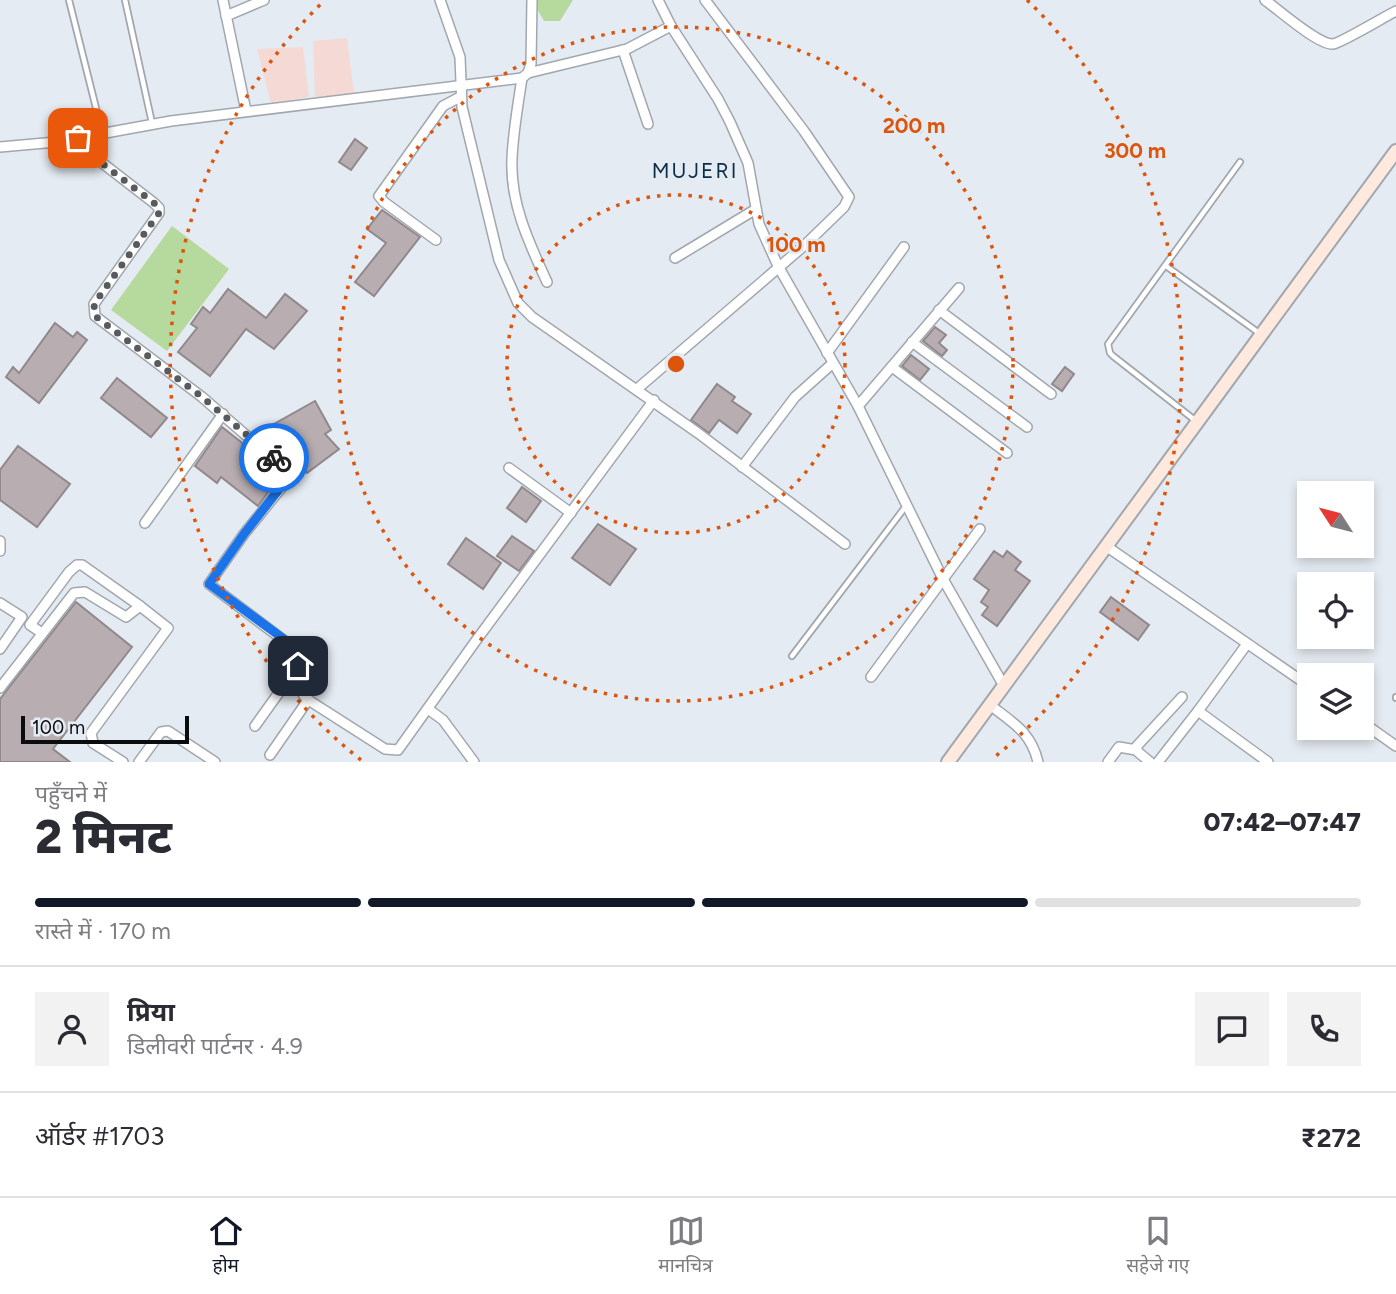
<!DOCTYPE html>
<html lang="hi">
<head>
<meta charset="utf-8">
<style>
	body { margin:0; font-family:Figtree,"Noto Sans Devanagari",sans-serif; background:#f2f2f3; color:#2b2b33; height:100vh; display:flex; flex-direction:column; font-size:26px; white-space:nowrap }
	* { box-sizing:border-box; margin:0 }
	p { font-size:23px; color:#7c7c81 }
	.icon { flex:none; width:38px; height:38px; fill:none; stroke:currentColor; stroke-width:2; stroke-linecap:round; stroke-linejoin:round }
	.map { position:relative; height:762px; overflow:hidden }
	.details { display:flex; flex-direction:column; background:#fff; flex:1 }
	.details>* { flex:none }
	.needle { width:46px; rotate:306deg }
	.buttons { position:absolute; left:1297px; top:481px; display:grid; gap:14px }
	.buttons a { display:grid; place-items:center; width:77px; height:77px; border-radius:0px; background:#fff; box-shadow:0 4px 10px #0003; font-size:35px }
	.scale { position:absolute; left:21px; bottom:18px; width:168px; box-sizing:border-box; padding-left:7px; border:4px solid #0a0c0e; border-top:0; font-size:19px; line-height:24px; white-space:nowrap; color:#0a0c0e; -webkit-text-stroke:5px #e5ebf2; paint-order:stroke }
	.pin { position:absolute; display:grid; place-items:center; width:60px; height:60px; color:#fff; margin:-30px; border-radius:14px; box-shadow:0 4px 10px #0006 }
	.courier { position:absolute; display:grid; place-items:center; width:70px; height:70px; margin:-35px; border:5px solid #1a73e8; border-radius:50%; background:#fff; color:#222; box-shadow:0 2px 9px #0007 }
	.summary em { font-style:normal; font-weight:800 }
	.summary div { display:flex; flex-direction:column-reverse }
	.summary { display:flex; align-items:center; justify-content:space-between; height:119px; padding:0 35px }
	h1 { font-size:46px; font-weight:800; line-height:52px }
	.bar { display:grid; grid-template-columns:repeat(4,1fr); gap:10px 7px; align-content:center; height:84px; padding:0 35px }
	.bar i { height:9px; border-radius:5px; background:#e1e1e2 }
	.bar .active { background:#111827 }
	.bar p { grid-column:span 4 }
	.line { display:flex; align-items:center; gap:18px; padding:0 35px; border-top:2px solid #e1e1e2 }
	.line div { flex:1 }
	.round { display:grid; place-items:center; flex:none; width:74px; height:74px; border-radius:0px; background:#f2f2f3 }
	.dock { display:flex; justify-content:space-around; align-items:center; height:98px; border-top:2px solid #e1e1e2; background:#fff; font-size:19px; color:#7c7c81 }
	.dock a { display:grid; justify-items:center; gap:4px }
	.dock .active { color:#111827 }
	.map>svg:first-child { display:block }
	.commercial { fill:#f4d9d5 }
	.green { fill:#b6d99e }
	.building { fill:#b8aeb2; stroke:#91888b; stroke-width:2 }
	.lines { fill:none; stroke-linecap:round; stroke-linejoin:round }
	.lane-casing { stroke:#a2a7ae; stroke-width:8 }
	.street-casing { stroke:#a2a7ae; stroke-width:12 }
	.secondary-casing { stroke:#a2a7ae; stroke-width:16 }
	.lane { stroke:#fff; stroke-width:4.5 }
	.street { stroke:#fff; stroke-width:9 }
	.secondary { stroke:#fee9de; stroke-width:12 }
	.done { stroke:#575a5e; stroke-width:7; stroke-dasharray:0 12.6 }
	.route { stroke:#1a73e8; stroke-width:9 }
	.ring { fill:none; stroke:#dd550c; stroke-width:3.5; stroke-dasharray:3.5 7 }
	.labels { text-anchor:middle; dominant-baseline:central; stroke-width:5; stroke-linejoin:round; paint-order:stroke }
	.neighbourhood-label { font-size:21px; letter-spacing:2px; fill:#0b2e47; stroke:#e5ebf2 }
	.centre { fill:#dd550c; stroke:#e5ebf2; stroke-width:3.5 }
	.ring-label { font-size:21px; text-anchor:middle; font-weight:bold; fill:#dd550c; stroke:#e5ebf2; stroke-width:5; stroke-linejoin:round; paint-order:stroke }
</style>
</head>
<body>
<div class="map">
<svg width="1396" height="762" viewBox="0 0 1396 762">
	<rect width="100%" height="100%" fill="#e5ebf2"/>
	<g class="commercial">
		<polygon points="347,38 354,93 315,99 313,41"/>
		<polygon points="303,47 309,97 271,103 257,49"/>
	</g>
	<g class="green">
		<polygon points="532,0 573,0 560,21 544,21"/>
		<polygon points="172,226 229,269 167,351 111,310"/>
	</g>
	<g class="building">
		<polygon points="355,139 367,148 351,170 339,162"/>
		<polygon points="382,210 420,237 374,296 355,282 386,243 367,229"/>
		<polygon points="228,289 266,318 285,294 307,311 274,349 246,329 210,376 178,352 197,328 191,324 203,307 210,313"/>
		<polygon points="55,323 73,337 77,332 87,340 39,403 6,377 13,367 19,373"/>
		<polygon points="935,327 946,335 939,343 947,350 942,356 923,341"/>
		<polygon points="911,355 929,369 920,380 902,366"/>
		<polygon points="1065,367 1074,374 1062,391 1052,384"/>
		<polygon points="117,378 167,418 151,437 101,398"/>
		<polygon points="717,384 735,397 732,401 751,414 737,433 719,420 709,433 691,420"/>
		<polygon points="315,401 331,430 325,434 339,449 307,473 258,433"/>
		<polygon points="222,427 246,446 241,452 279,477 258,506 221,477 217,483 195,466"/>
		<polygon points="18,446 70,484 37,527 0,500 0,470"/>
		<polygon points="522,487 541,501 526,522 507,508"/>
		<polygon points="598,524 636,549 610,585 572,558"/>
		<polygon points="512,536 534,551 519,571 497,556"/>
		<polygon points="466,538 501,563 483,589 448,564"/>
		<polygon points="994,551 1003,557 1007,551 1021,562 1015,570 1030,581 997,626 982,615 988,607 981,602 989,590 974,579"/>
		<polygon points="1111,597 1149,625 1138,640 1100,612"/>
		<polygon points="76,602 132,647 53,749 70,762 0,762 0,699"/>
	</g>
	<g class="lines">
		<g class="lane-casing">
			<g id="lane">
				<polyline points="69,0 102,132"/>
				<polyline points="125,0 152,123"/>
				<polyline points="1166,266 1259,333"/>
				<polyline points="1196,421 1113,356 1110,353 1108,344 1240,162"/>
				<polyline points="792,656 906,506"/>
				<polyline points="1396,697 1396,698"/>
			</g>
		</g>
		<g class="street-casing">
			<g id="street">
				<polyline points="223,0 246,111"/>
				<polyline points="440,0 460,57 462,107 499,260 518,303 532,317 698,433 845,544"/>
				<polyline points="658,0 671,26 718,99 730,122 748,163 759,224 778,266 858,406 943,579 1004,686"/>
				<path d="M1265,0c14,10 53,45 68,44 8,-1 51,-27 63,-33"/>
				<polyline points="226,16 264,0"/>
				<polyline points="623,50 648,124"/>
				<polyline points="528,73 627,49 671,26"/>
				<path d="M522,78c-4,27 -9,54 -10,81 -2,44 17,84 35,123"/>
				<polyline points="78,138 88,152 154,203 159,208 159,213 94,304 95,316 202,397 287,471 286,482 244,534 209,584 302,654 298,666 255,726"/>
				<polyline points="0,147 56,142 171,121 522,78 528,73 531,64 532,0"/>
				<polyline points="436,240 384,202 379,196 443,106 460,97"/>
				<polyline points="675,258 756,209"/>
				<polyline points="939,310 1051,394"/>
				<polyline points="912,342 1027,427"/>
				<polyline points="827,353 904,247"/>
				<polyline points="892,367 1007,453"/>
				<polyline points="637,389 806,244 844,207 849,197 804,131 705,0"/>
				<polyline points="858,406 959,288"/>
				<polyline points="742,467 795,397 833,363"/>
				<polyline points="509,468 571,513"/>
				<polyline points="145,523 223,414"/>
				<polyline points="0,541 0,551"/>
				<polyline points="1106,546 1309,686"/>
				<polyline points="0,603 22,617 0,649"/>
				<polyline points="42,633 30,625 69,572 77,565 82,565 140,606 168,628 91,733 93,743 123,762"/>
				<polyline points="291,676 305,697 313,703 385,749 398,750 475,642 654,400"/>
				<polyline points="871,677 980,529"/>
				<polyline points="0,688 74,593 85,592 126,617 140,606"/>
				<path d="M990,705c23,18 41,27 48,57"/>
				<polyline points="428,709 443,720 474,762"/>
				<polyline points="1198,711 1268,762"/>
				<polyline points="1362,722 1396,746"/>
				<polyline points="270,755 308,700"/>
				<polyline points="139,762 161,732 168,731 215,762"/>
				<polyline points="1108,762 1119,747 1136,750"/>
				<polyline points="1150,762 1138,752 1136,747 1182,697"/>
				<polyline points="1158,762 1198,711 1247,644"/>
			</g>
		</g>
		<g class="secondary-casing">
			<polyline id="secondary" points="948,762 1396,151"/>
		</g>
		<use href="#lane" class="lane"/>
		<use href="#street" class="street"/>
		<use href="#secondary" class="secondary"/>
	</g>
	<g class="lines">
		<polyline class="done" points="78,138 95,158 154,203 159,208 159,213 94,304 95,316 202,397 274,458"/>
		<polyline class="route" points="274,458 288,471 288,478 244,534 209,584 300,651 303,657 298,666"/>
	</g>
	<g class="ring">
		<circle cx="676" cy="364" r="169"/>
		<circle cx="676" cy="364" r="337"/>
		<path d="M361 760A506 506 0 0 1 325 0M1027 0A506 506 0 0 1 991 760"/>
	</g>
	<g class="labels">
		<g class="neighbourhood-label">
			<text x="695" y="170">MUJERI</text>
		</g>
	</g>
	<circle cx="676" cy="364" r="10" class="centre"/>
	<g class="ring-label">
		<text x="914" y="133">200 m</text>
		<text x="1135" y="158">300 m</text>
		<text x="796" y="252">100 m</text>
	</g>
</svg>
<div class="buttons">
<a><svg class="needle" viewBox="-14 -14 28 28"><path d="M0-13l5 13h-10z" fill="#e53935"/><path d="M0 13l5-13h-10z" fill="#7c7c81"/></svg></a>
<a><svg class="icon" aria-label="locate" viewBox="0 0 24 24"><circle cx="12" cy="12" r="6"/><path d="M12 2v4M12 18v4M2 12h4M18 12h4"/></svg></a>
<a><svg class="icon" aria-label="layers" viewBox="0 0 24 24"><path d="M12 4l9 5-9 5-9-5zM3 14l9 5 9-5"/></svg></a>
</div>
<div class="scale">100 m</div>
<div class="pin" style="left:78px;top:138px;background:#ea580c"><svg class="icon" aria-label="bag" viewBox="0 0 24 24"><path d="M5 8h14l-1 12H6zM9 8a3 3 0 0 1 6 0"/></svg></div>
<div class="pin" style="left:298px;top:666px;background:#1f2937"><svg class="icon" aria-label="home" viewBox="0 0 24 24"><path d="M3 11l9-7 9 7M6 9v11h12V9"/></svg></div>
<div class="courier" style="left:274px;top:458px"><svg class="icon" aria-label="bike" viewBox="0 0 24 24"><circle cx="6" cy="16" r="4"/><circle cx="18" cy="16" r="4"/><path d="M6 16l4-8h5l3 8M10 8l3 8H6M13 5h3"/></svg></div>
</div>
<section class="details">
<div class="summary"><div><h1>2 मिनट</h1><p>पहुँचने में</p></div><em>07:42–07:47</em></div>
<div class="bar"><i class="active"></i><i class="active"></i><i class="active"></i><i></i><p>रास्ते में · 170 m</p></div>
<div class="line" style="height:126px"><a class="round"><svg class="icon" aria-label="person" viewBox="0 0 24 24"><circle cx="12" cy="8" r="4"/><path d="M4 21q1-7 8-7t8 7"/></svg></a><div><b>प्रिया</b><p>डिलीवरी पार्टनर · 4.9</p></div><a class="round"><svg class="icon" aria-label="chat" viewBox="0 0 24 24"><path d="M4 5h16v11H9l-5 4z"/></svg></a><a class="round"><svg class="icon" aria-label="phone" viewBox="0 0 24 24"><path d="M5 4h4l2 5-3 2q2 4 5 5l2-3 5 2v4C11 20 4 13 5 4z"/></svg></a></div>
<div class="line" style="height:91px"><div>ऑर्डर #1703</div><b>₹272</b></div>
</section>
<nav class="dock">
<a class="active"><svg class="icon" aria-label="home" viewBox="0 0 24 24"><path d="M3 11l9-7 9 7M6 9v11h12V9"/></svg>होम</a>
<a><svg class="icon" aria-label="map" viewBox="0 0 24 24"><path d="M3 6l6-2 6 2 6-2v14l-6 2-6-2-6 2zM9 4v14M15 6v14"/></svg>मानचित्र</a>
<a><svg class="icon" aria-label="saved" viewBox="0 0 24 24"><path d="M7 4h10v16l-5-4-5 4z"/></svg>सहेजे गए</a>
</nav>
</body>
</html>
